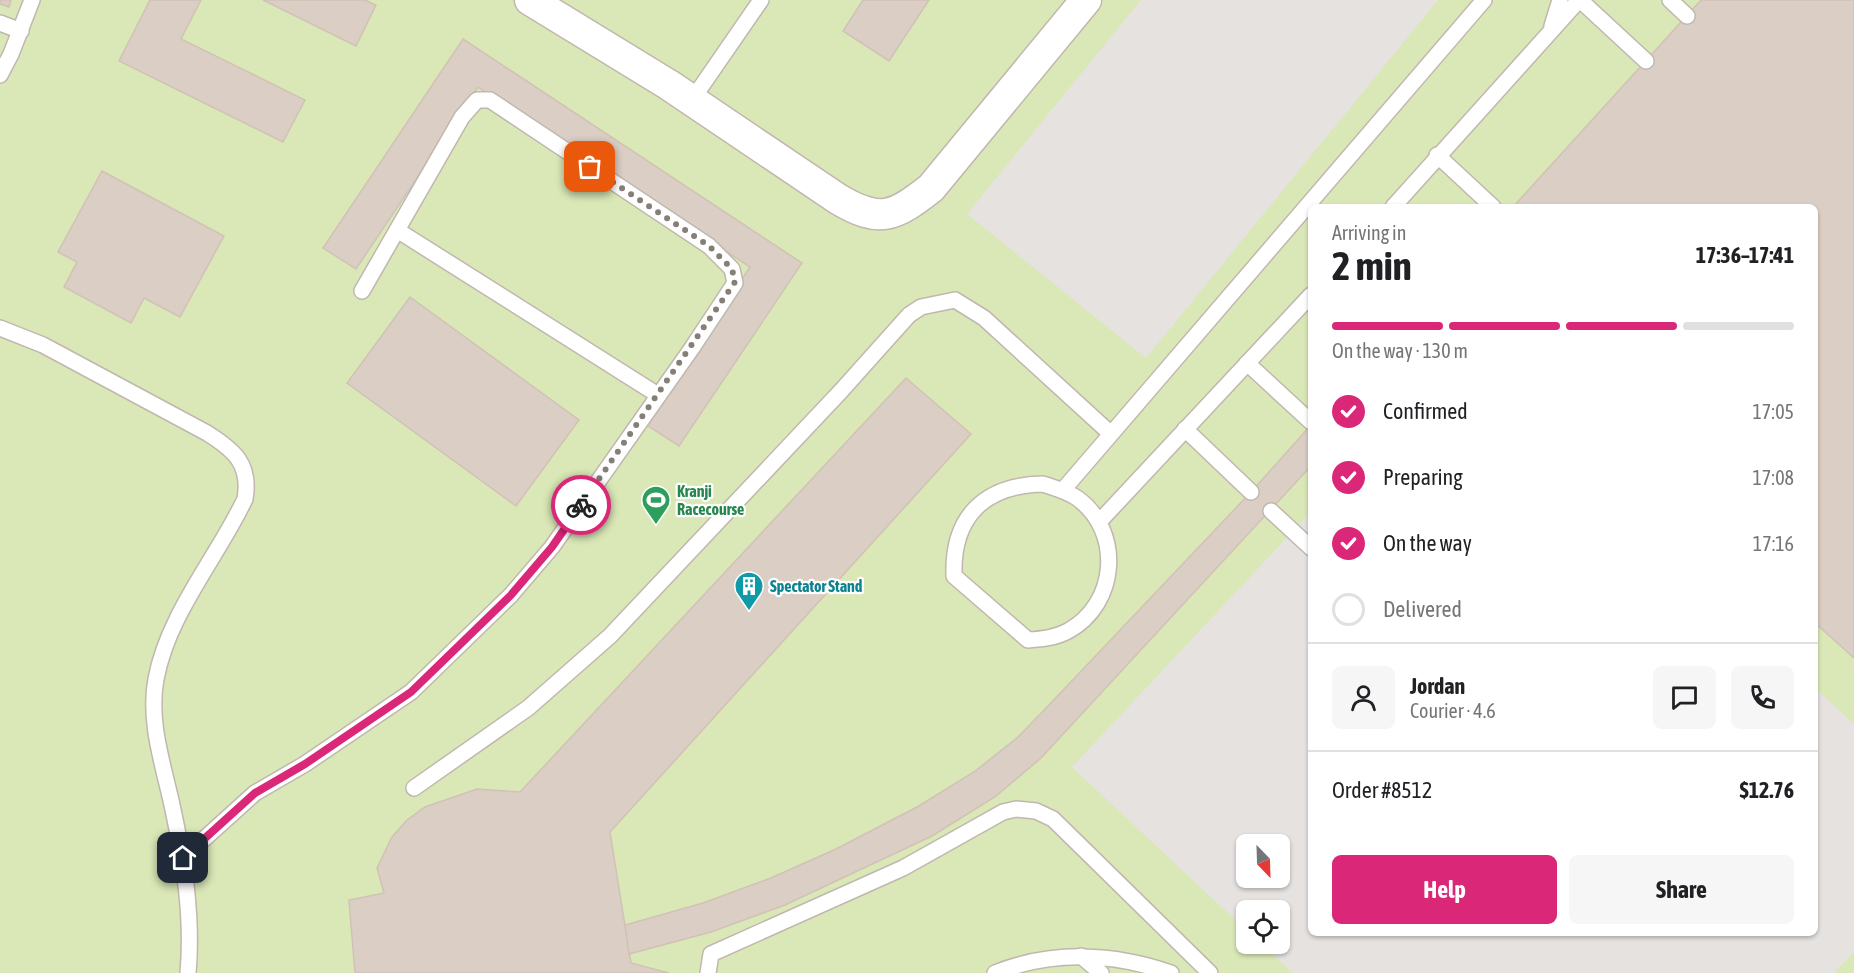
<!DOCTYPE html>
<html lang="en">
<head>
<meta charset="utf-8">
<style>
	body { margin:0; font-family:"Asap Condensed",sans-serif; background:#f6f6f6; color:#202124; height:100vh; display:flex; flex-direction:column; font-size:22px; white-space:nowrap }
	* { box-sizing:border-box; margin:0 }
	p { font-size:20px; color:#757577 }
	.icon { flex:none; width:33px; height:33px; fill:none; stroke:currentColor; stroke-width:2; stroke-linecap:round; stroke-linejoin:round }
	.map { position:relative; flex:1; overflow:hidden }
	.sheet { position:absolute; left:1308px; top:204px; width:510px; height:732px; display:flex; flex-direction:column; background:#fff; border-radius:9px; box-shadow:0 2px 4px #0004 }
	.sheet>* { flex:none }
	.needle { width:39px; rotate:157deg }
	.fabs { position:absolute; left:1236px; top:834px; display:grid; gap:12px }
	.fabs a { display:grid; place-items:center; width:54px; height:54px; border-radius:9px; background:#fff; box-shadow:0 2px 4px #0004; font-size:30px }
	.pin { position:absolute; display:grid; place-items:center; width:51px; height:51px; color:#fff; margin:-26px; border-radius:12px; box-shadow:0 3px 9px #0006 }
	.courier { position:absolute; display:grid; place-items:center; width:60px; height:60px; margin:-30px; border:4px solid #db2777; border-radius:50%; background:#fff; color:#222; box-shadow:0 2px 8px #0007 }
	.headline em { font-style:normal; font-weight:700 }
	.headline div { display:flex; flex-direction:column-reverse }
	.headline { display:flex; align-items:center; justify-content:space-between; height:102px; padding:0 24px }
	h1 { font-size:39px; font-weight:700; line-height:45px }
	.bar { display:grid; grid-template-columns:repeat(4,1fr); gap:9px 6px; align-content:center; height:72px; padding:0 24px }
	.bar i { height:8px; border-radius:4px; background:#e0e0e0 }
	.bar .selected { background:#db2777 }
	.bar p { grid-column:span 4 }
	.line { display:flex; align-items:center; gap:15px; padding:0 24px; border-top:2px solid #e0e0e0 }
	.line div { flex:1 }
	.round { display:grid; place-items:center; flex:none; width:63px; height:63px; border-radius:9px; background:#f6f6f6 }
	ol { padding:0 24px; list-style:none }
	li { display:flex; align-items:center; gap:18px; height:66px }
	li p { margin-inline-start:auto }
	li .icon { padding:6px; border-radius:50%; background:#db2777; color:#fff; stroke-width:4 }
	li:last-child { color:#757577 }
	li i { width:33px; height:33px; border:3px solid #e0e0e0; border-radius:50% }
	.button { display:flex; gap:12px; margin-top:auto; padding:12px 24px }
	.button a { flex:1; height:69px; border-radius:9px; background:#db2777; color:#fff; font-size:24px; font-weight:700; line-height:69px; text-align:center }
	.button a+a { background:#f6f6f6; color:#202124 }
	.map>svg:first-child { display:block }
	.green { fill:#dae8b7; fill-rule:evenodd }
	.parking { fill:#e5e2e0; fill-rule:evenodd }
	.building { fill:#dacec5; stroke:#d1c2b5; stroke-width:1.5 }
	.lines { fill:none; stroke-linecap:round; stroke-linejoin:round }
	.lane-casing { stroke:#c1b7af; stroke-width:18 }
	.street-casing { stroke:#c1b7af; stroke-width:33 }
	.lane { stroke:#fff; stroke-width:15 }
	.street { stroke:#fff; stroke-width:30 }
	.done { stroke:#867f78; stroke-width:6; stroke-dasharray:0 10.8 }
	.route { stroke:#db2777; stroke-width:8 }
	.labels { text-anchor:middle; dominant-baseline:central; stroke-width:4.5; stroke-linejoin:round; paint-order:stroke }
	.leisure-label { font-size:16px; font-weight:bold; fill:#27864d; stroke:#fff; text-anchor:start }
	.culture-label { font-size:16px; font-weight:bold; fill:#0d838f; stroke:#fff; text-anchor:start }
</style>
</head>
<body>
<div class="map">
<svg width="1854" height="973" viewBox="0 0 1854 973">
	<rect width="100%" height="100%" fill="#f5f1ec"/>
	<path class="green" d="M0,0h1854v973h-1854zM1311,207h504v726h-504zM1246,844h34v34h-34zM1246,910h34v34h-34z"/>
	<g class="parking">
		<polygon points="1141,0 1438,0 1146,358 967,214"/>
		<path d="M1311,512v421h504v-245l39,36v228l-20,21h-541l-32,-29h19v-34h-34v20l-174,-163zM1246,844h34v34h-34z"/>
	</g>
	<g class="building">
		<polygon points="0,0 11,0 9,7 0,4"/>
		<polygon points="150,0 201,0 181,39 305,100 283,142 119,61"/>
		<polygon points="263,0 365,0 376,5 356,46"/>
		<polygon points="863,0 929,0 889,61 843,31"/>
		<polygon points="1701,0 1854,0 1854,658 1815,623 1815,207 1513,207"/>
		<polygon points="463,39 802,263 679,446 645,424 750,267 478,87 356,269 323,248"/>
		<polygon points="102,171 224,236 180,317 144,298 131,323 64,287 77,262 58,252"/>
		<polygon points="410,297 579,420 516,506 347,383"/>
		<polygon points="906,378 971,434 610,832 631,963 669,973 355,973 349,900 384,893 377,868 392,837 407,820 425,807 477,789 520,792"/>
		<polygon points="1311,425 1311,466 1041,758 995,797 932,836 785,905 711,932 629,954 625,925 703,903 771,878 836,849 917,807 974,772 1018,737 1048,706 1251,492"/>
	</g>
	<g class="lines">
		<g class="lane-casing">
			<g id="lane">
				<polyline points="1580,0 1646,61"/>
				<polyline points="1670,0 1687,16"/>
				<polyline points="0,23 21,31"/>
				<polyline points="1552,26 1560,0"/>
				<polyline points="0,75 11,54 32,0"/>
				<polyline points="692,100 761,0"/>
				<polyline points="1437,155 1493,207"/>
				<polyline points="1393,207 1579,0"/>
				<polyline points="397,230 658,395"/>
				<path d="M0,328l43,17 164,88c27,17 44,31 38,66 -28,59 -77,115 -89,180 -8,42 7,85 16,126 12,55 21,112 16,168"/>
				<polyline points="1247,363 1311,422"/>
				<polyline points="1185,429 1251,492"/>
				<path d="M1043,484c12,4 24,7 34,14 46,33 41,106 -9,133 -13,7 -26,8 -40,9l-74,-64c-2,-59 30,-91 89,-92z"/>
				<polyline points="1063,490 1484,0"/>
				<polyline points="1271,511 1311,548"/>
				<polyline points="1099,522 1311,295"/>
				<polyline points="414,788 528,708 610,636 841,391 909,315 921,307 955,300 984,318 1111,434"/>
				<polyline points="183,858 255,793 305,764 411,692 511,595 552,547 692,348 735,283 732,269 709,246 490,100 477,100 462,117 362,291"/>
				<polyline points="1081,956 1101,973"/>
				<polyline points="708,973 711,954 903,868 1003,812 1016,809 1036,811 1053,819 1210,973"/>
				<path d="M995,973c57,-23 119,-20 176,0"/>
			</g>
		</g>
		<g class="street-casing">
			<path id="street" d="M530,0l139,85 169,114c42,25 56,18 93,-11l155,-188"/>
		</g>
		<use href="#lane" class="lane"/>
		<use href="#street" class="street"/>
	</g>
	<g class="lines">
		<polyline class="done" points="581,505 735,282 732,269 709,246 590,167"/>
		<polyline class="route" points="183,858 255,793 305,764 411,692 511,595 552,547 581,505"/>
	</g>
	<defs>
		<g id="stadium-pin" transform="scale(1.5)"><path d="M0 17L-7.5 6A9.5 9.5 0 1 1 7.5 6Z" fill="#2e9e5b" stroke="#fff"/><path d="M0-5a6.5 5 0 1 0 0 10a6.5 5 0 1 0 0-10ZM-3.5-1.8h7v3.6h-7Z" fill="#fff"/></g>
		<g id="building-pin" transform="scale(1.5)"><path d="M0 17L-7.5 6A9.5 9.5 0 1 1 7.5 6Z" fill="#0f9aa8" stroke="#fff"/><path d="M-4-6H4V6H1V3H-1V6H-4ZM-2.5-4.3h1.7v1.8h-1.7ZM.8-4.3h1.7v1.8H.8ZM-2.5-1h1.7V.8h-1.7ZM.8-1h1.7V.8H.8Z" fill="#fff"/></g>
	</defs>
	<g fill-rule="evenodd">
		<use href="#stadium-pin" x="656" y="500"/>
		<use href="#building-pin" x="749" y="586"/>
	</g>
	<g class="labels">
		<g class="leisure-label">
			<text x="677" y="491">Kranji<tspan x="677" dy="18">Racecourse</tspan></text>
		</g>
		<g class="culture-label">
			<text x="770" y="586">Spectator Stand</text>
		</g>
	</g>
</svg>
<div class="fabs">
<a><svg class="needle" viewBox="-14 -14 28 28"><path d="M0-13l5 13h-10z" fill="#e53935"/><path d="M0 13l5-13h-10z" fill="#757577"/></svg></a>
<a><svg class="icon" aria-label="locate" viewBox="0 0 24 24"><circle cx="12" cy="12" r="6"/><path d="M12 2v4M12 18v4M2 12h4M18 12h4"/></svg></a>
</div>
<div class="pin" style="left:590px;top:167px;background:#ea580c"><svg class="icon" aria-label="bag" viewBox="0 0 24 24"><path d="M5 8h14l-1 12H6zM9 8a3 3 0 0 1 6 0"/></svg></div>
<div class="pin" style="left:183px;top:858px;background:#1f2937"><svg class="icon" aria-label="home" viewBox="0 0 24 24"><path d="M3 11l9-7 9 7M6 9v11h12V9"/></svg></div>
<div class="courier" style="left:581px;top:505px"><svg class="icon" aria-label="bike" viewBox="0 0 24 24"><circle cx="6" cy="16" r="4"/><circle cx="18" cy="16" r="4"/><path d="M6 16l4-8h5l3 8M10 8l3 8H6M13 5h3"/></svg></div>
<section class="sheet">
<div class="headline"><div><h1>2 min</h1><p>Arriving in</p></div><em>17:36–17:41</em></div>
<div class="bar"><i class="selected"></i><i class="selected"></i><i class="selected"></i><i></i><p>On the way · 130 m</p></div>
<ol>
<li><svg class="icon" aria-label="check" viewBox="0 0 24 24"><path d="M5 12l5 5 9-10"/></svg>Confirmed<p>17:05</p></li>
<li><svg class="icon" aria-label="check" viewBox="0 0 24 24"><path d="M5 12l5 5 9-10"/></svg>Preparing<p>17:08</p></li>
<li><svg class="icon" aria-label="check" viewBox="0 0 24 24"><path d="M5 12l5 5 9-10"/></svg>On the way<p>17:16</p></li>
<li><i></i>Delivered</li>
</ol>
<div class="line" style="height:108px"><a class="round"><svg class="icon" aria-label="person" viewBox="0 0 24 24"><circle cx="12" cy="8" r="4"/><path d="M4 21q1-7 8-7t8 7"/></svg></a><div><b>Jordan</b><p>Courier · 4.6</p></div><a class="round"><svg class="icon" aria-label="chat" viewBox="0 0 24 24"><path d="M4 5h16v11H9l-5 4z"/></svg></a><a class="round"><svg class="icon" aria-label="phone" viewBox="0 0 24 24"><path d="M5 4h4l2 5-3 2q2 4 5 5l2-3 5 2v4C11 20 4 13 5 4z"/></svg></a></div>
<div class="line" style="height:78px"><div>Order #8512</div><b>$12.76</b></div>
<div class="button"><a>Help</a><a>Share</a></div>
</section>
</div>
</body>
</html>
